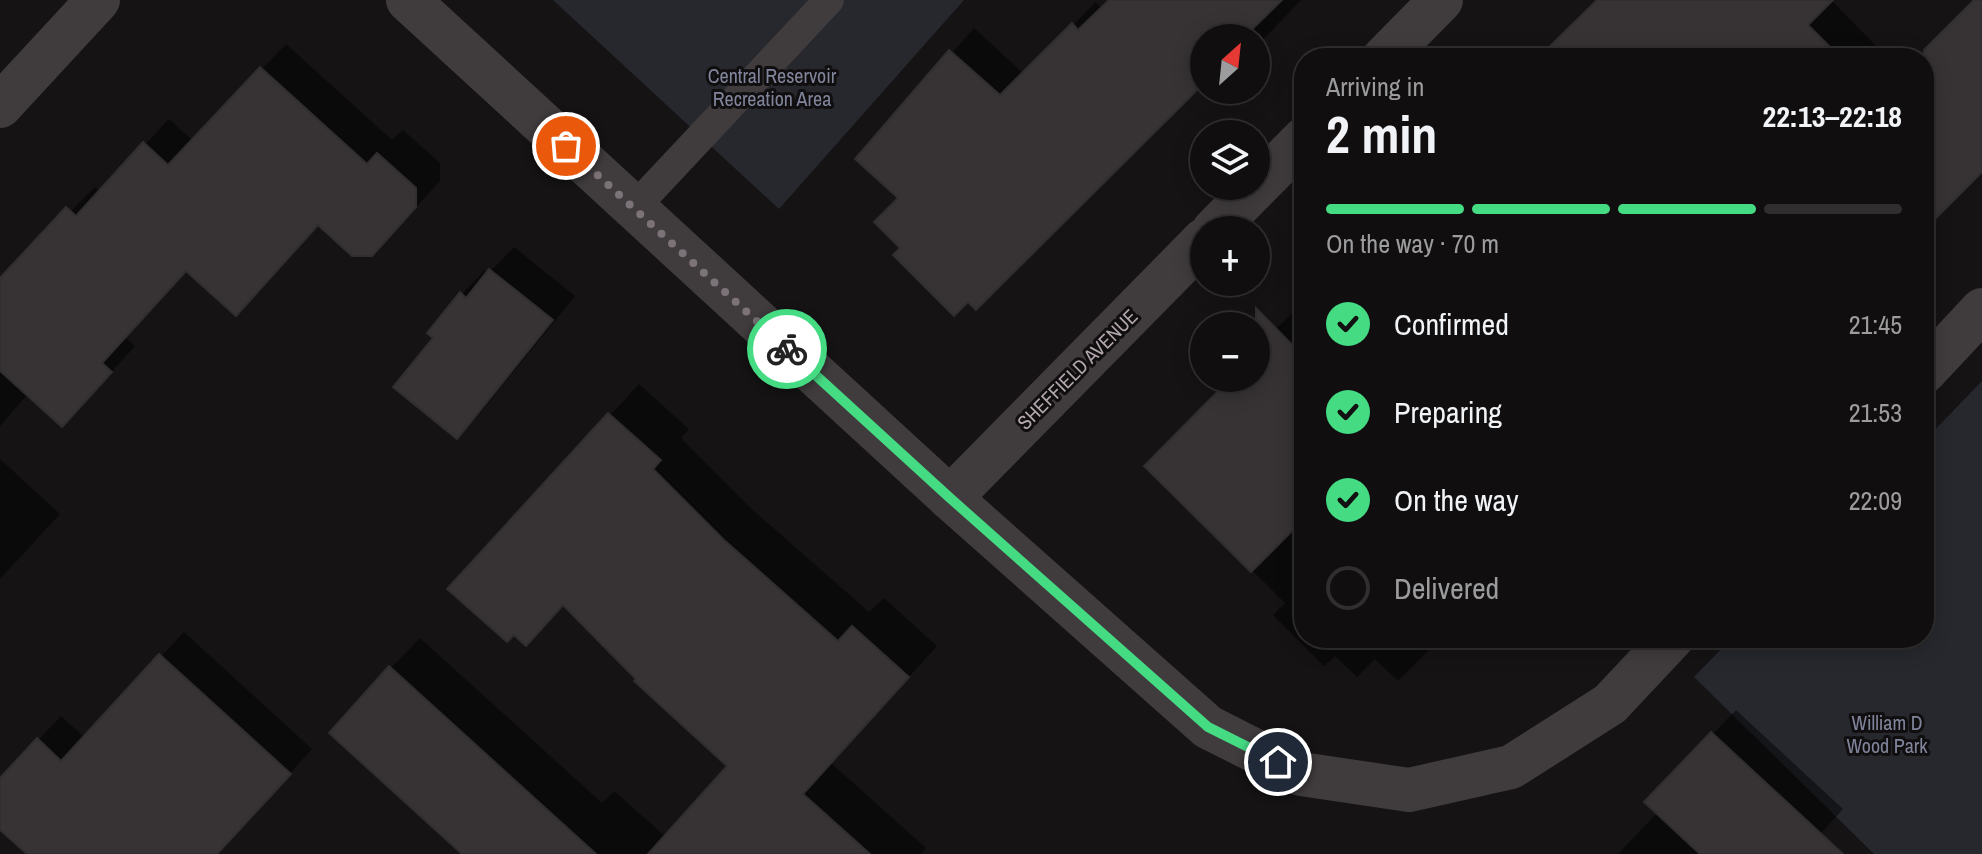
<!DOCTYPE html>
<html lang="en">
<head>
<meta charset="utf-8">
<style>
	body { margin:0; font-family:"Archivo Narrow",sans-serif; background:#1e1c1d; color:#f1f3f6; height:100vh; display:flex; flex-direction:column; font-size:30px; white-space:nowrap }
	* { box-sizing:border-box; margin:0 }
	p { font-size:26px; color:#9c9c9e }
	.icon { flex:none; width:44px; height:44px; fill:none; stroke:currentColor; stroke-width:2; stroke-linecap:round; stroke-linejoin:round }
	.map { position:relative; flex:1; overflow:hidden }
	.panel { position:absolute; left:1294px; top:48px; width:640px; height:600px; display:flex; flex-direction:column; background:#100e0f; border-radius:32px; box-shadow:0 4px 20px #0003,0 0 0 2px #302e2f }
	.panel>* { flex:none }
	.needle { width:52px; rotate:27deg }
	.fabs { position:absolute; left:1190px; top:24px; display:grid; gap:16px }
	.fabs a { display:grid; place-items:center; width:80px; height:80px; border-radius:50%; background:#100e0f; box-shadow:0 4px 20px #0003,0 0 0 2px #302e2f; font-size:40px }
	.pin { position:absolute; display:grid; place-items:center; width:68px; height:68px; color:#fff; margin:-34px; border:4px solid #fff; border-radius:50%; box-shadow:0 2px 8px #0007 }
	.courier { position:absolute; display:grid; place-items:center; width:80px; height:80px; margin:-40px; border:6px solid #45db83; border-radius:50%; background:#fff; color:#222; box-shadow:0 2px 10px #0007 }
	.summary em { font-style:normal; font-weight:700 }
	.summary div { display:flex; flex-direction:column-reverse }
	.summary { display:flex; align-items:center; justify-content:space-between; height:136px; padding:0 32px }
	h1 { font-size:52px; font-weight:700; line-height:60px }
	.bar { display:grid; grid-template-columns:repeat(4,1fr); gap:12px 8px; align-content:center; height:96px; padding:0 32px }
	.bar i { height:10px; border-radius:6px; background:#302e2f }
	.bar .on { background:#45db83 }
	.bar p { grid-column:span 4 }
	ol { padding:0 32px; list-style:none }
	li { display:flex; align-items:center; gap:24px; height:88px }
	li p { margin-inline-start:auto }
	li .icon { padding:8px; border-radius:50%; background:#45db83; color:#111; stroke-width:4 }
	li:last-child { color:#9c9c9e }
	li i { width:44px; height:44px; border:4px solid #302e2f; border-radius:50% }
	.map>svg:first-child { display:block }
	.green { fill:#26282e }
	.shadow { fill:#0007 }
	.building { fill:#373334; stroke:#302e2e; stroke-width:2 }
	.lines { fill:none; stroke-linecap:round; stroke-linejoin:round }
	.lane { stroke:#403c3e; stroke-width:30 }
	.street { stroke:#403c3e; stroke-width:44 }
	.done { stroke:#7c7378; stroke-width:8; stroke-dasharray:0 14.4 }
	.route { stroke:#45db83; stroke-width:10 }
	.labels { text-anchor:middle; dominant-baseline:central; stroke-width:6; stroke-linejoin:round; paint-order:stroke }
	.park-label { font-size:20px; fill:#80859c; stroke:#100e0f }
	.street-label { font-size:20px; fill:#b3a7ae; stroke:#100e0f }
</style>
</head>
<body>
<div class="map">
<svg width="1982" height="854" viewBox="0 0 1982 854">
	<rect width="100%" height="100%" fill="#151314"/>
	<g class="green">
		<polygon points="553,0 964,0 779,209"/>
		<polygon points="1982,381 1982,854 1874,854 1694,677 1732,638 1924,638 1924,441"/>
	</g>
	<g class="shadow">
		<polygon points="1111,0 1301,0 1256,47 1256,38 1204,38 1204,80 903,248 901,198 858,159 974,28 1024,74 1096,2 1102,9"/>
		<polygon points="1599,0 1831,0 1888,58 1547,58"/>
		<polygon points="286,44 392,140 403,130 440,163 440,181 396,229 320,223 260,289 187,269 125,337 135,346 86,400 28,394 0,426 0,288 71,211 95,187 101,192 169,119 193,141"/>
		<polygon points="514,247 575,296 480,413 456,437 436,338 462,294 485,270 488,274"/>
		<polygon points="1304,301 1304,638 1441,638 1398,681 1375,659 1357,677 1335,656 1324,666 1273,615 1285,603 1147,466 1230,383 1227,378 1256,378 1256,349"/>
		<polygon points="639,384 689,429 681,438 754,511 869,612 884,598 937,646 831,763 926,848 921,854 515,854 391,668 420,638 602,803 614,791 666,837 730,766 564,604 526,643 450,589"/>
		<polygon points="0,459 60,514 0,579"/>
		<polygon points="184,632 312,749 252,816 168,854 30,854 0,827 0,781 61,716 85,738"/>
		<polygon points="1736,710 1843,809 1802,854 1618,854 1658,812 1647,802"/>
	</g>
	<g class="building">
		<polygon points="1109,0 1282,0 1243,38 1204,38 1204,83 976,310 968,302 954,316 893,255 900,248 874,222 898,198 855,159 949,50 1000,95 1072,23 1078,30"/>
		<polygon points="1597,0 1833,0 1808,25 1841,58 1538,58"/>
		<polygon points="1974,0 1982,0 1982,172 1924,230 1924,50"/>
		<polygon points="260,67 367,164 377,153 416,188 416,207 372,256 352,256 318,225 236,316 186,271 102,363 112,372 62,427 0,371 0,278 66,207 76,216 143,142 168,165"/>
		<polygon points="489,269 553,320 457,439 393,387 433,338 427,333 460,292 466,298"/>
		<polygon points="1256,308 1304,357 1304,519 1251,572 1144,466 1231,378 1256,378"/>
		<polygon points="608,413 661,460 653,469 724,540 838,641 852,626 909,677 803,794 870,854 648,854 727,766 634,681 636,679 563,605 526,646 514,635 507,642 447,589"/>
		<polygon points="159,654 291,774 217,854 27,854 0,830 0,778 37,738 61,761"/>
		<polygon points="389,666 596,854 462,854 329,733"/>
		<polygon points="1711,732 1843,854 1700,854 1644,802"/>
	</g>
	<g class="lines">
		<polyline class="lane" points="634,208 829,0"/>
		<g class="street">
			<polyline points="408,0 950,498 1208,727 1301,774 1409,790 1511,767 1610,704 1672,638"/>
			<polyline points="1384,58 1441,0"/>
			<polyline points="0,106 98,0"/>
			<polyline points="1214,230 1304,139"/>
			<polyline points="1924,372 1982,310"/>
			<polyline points="950,498 1204,240"/>
		</g>
	</g>
	<g class="lines">
		<polyline class="done" points="566,146 787,349"/>
		<polyline class="route" points="787,349 950,498 1208,727 1278,762"/>
	</g>
	<g class="labels">
		<g class="park-label">
			<text x="772" y="75">Central Reservoir<tspan x="772" dy="23">Recreation Area</tspan></text>
			<text x="1887" y="722">William D<tspan x="1887" dy="23">Wood Park</tspan></text>
		</g>
		<g class="street-label">
			<text transform="translate(1077 369) rotate(-45)">SHEFFIELD AVENUE</text>
		</g>
	</g>
</svg>
<div class="fabs">
<a><svg class="needle" viewBox="-14 -14 28 28"><path d="M0-13l5 13h-10z" fill="#e53935"/><path d="M0 13l5-13h-10z" fill="#9c9c9e"/></svg></a>
<a><svg class="icon" aria-label="layers" viewBox="0 0 24 24"><path d="M12 4l9 5-9 5-9-5zM3 14l9 5 9-5"/></svg></a>
<a>+</a>
<a>−</a>
</div>
<div class="pin" style="left:566px;top:146px;background:#ea580c"><svg class="icon" aria-label="bag" viewBox="0 0 24 24"><path d="M5 8h14l-1 12H6zM9 8a3 3 0 0 1 6 0"/></svg></div>
<div class="pin" style="left:1278px;top:762px;background:#1f2937"><svg class="icon" aria-label="home" viewBox="0 0 24 24"><path d="M3 11l9-7 9 7M6 9v11h12V9"/></svg></div>
<div class="courier" style="left:787px;top:349px"><svg class="icon" aria-label="bike" viewBox="0 0 24 24"><circle cx="6" cy="16" r="4"/><circle cx="18" cy="16" r="4"/><path d="M6 16l4-8h5l3 8M10 8l3 8H6M13 5h3"/></svg></div>
<section class="panel">
<div class="summary"><div><h1>2 min</h1><p>Arriving in</p></div><em>22:13–22:18</em></div>
<div class="bar"><i class="on"></i><i class="on"></i><i class="on"></i><i></i><p>On the way · 70 m</p></div>
<ol>
<li><svg class="icon" aria-label="check" viewBox="0 0 24 24"><path d="M5 12l5 5 9-10"/></svg>Confirmed<p>21:45</p></li>
<li><svg class="icon" aria-label="check" viewBox="0 0 24 24"><path d="M5 12l5 5 9-10"/></svg>Preparing<p>21:53</p></li>
<li><svg class="icon" aria-label="check" viewBox="0 0 24 24"><path d="M5 12l5 5 9-10"/></svg>On the way<p>22:09</p></li>
<li><i></i>Delivered</li>
</ol>
</section>
</div>
</body>
</html>
